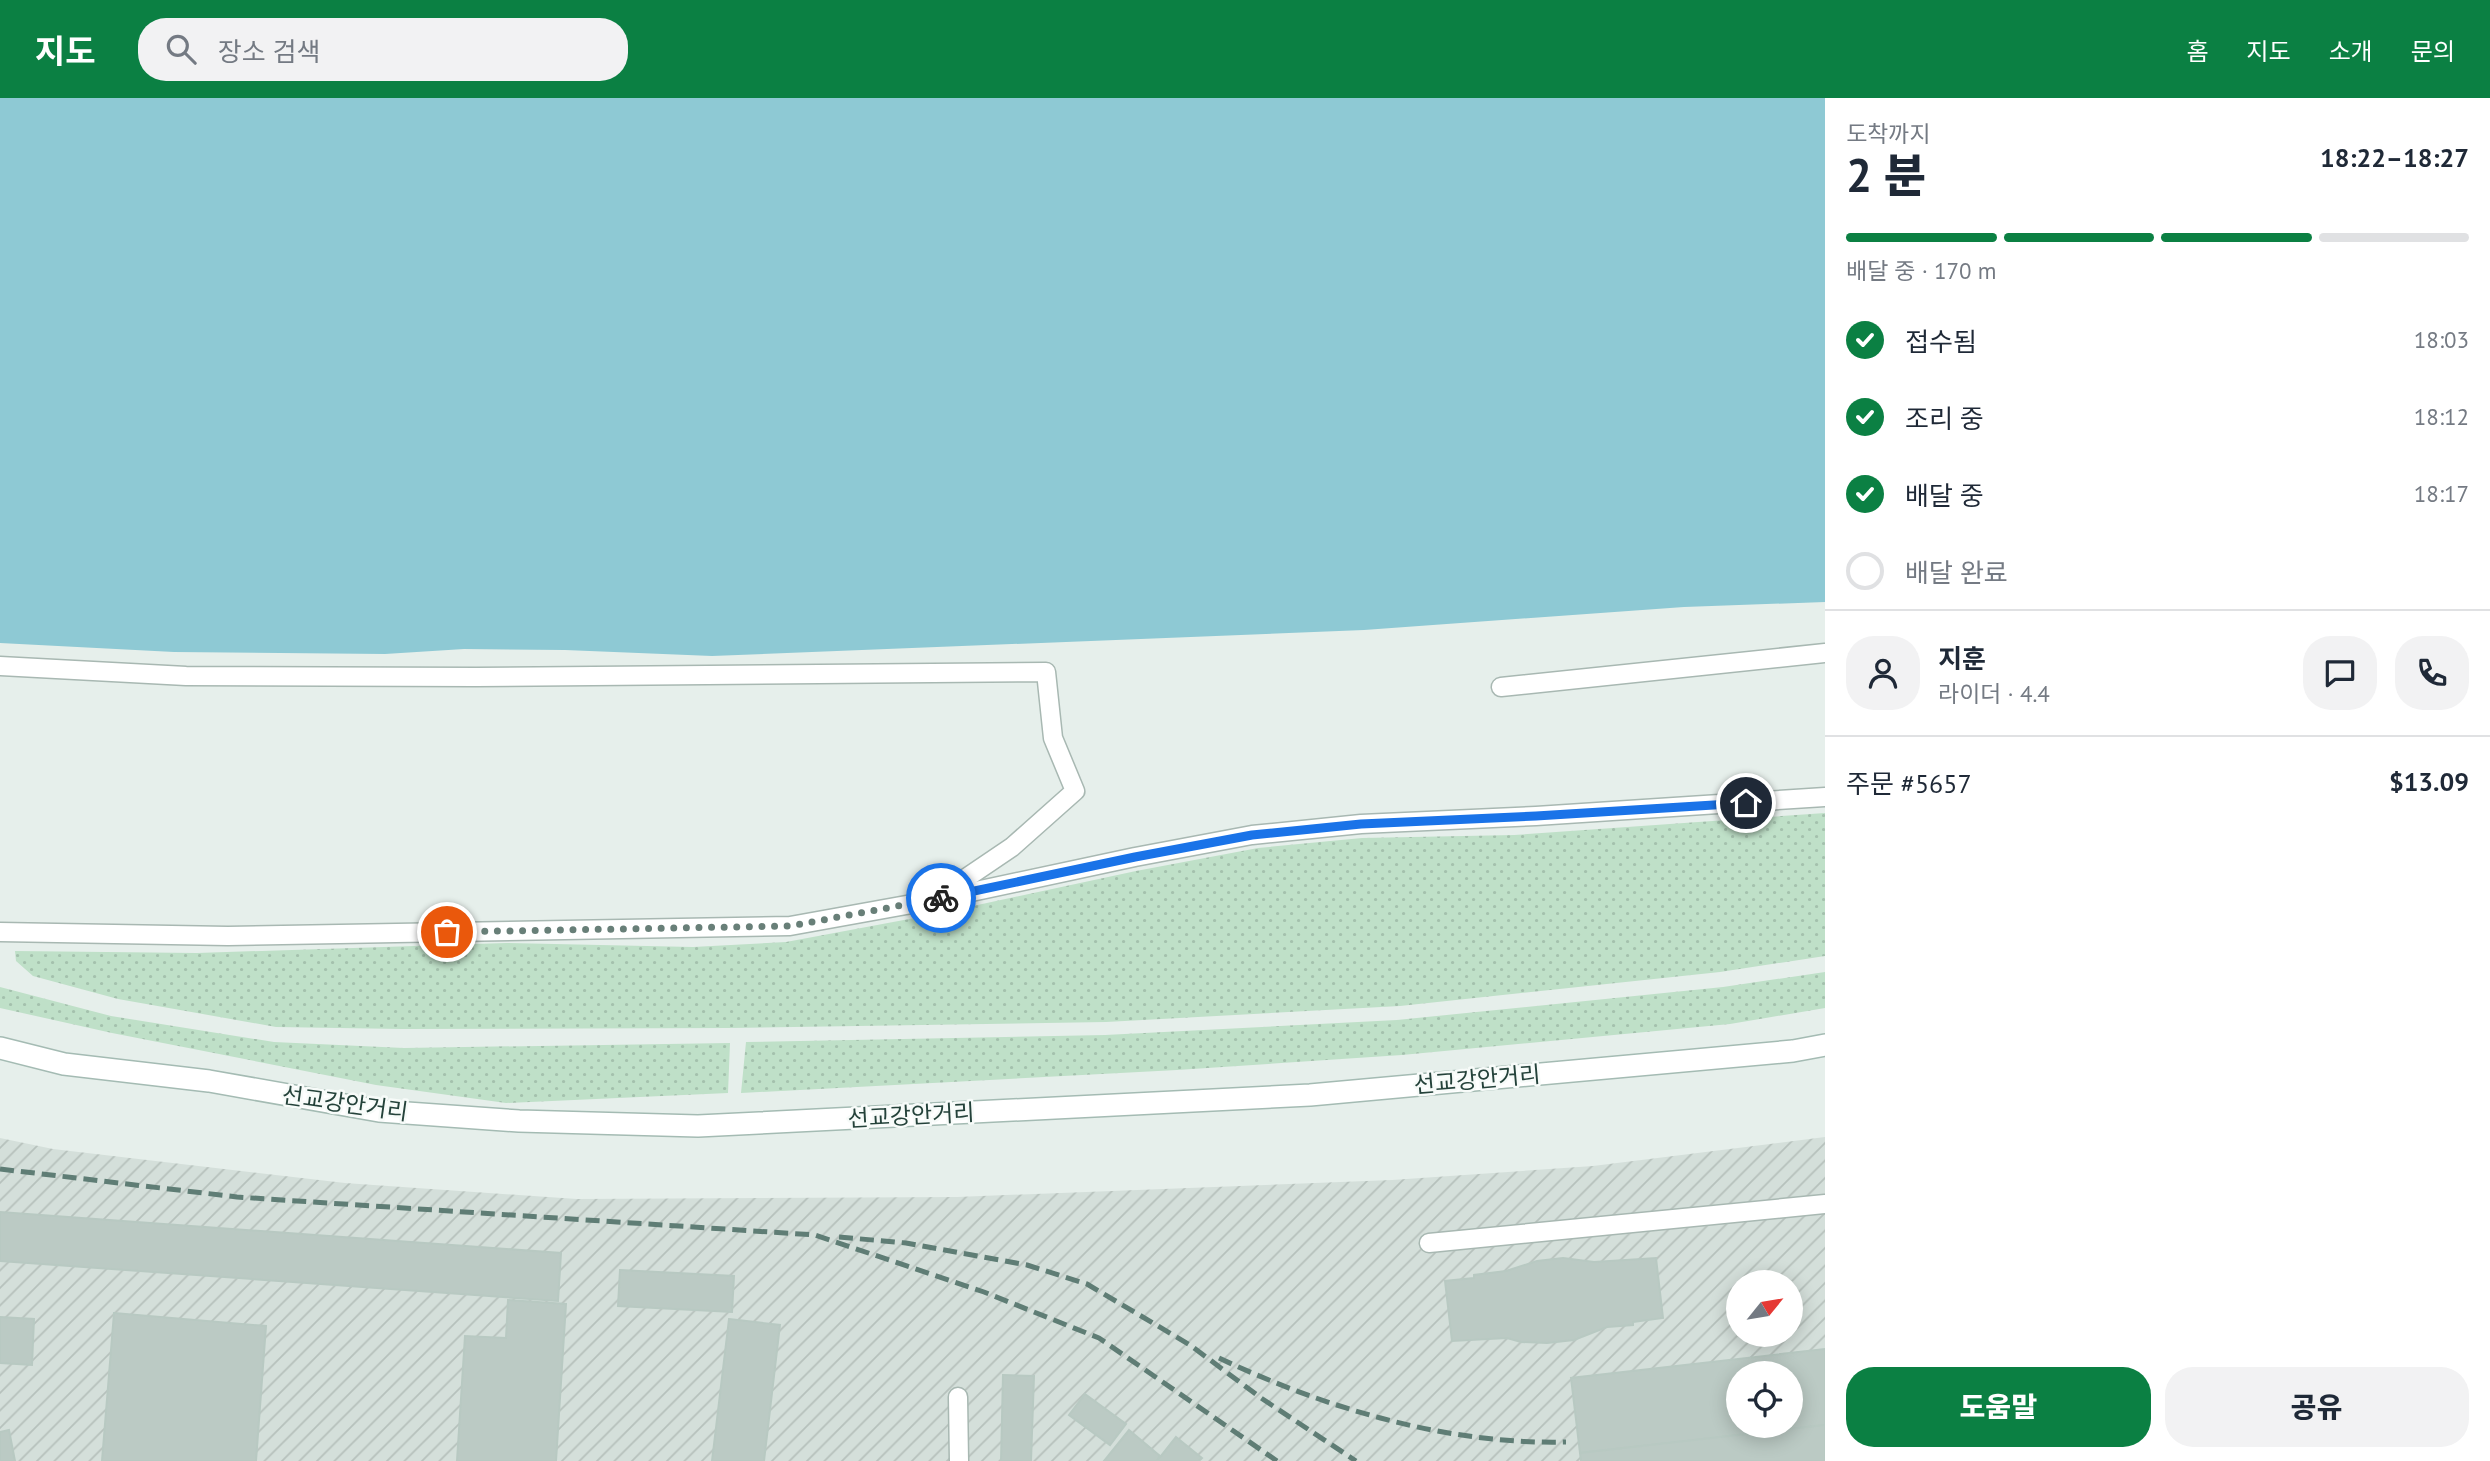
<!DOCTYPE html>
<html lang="ko">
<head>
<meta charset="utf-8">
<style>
	body { margin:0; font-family:"PT Sans","Noto Sans KR",sans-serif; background:#f2f2f3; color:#1f2937; height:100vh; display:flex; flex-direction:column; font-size:26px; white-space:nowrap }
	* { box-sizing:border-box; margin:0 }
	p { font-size:23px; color:#747a83 }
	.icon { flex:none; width:38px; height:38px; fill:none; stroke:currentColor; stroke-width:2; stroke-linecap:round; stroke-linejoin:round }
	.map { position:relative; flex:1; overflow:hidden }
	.drawer { display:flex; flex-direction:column; background:#fff; width:665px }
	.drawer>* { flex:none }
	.needle { width:46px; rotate:60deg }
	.controls { position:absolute; left:1726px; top:1172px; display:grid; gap:14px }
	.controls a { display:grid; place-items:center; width:77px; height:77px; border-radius:50%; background:#fff; box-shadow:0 4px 18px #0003; font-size:35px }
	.pin { position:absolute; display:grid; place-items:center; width:60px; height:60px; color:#fff; margin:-30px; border:4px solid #fff; border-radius:50%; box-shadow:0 2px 7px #0007 }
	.courier { position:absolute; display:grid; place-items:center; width:70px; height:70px; margin:-35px; border:5px solid #1a73e8; border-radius:50%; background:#fff; color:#222; box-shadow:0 2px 9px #0007 }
	.summary em { font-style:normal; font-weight:800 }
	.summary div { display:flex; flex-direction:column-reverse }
	.summary { display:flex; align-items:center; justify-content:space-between; height:119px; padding:0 21px }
	h1 { font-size:46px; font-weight:800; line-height:52px }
	.bar { display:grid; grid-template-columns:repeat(4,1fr); gap:10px 7px; align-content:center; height:84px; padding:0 21px }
	.bar i { height:9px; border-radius:5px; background:#e0e1e3 }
	.bar .active { background:#0b8043 }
	.bar p { grid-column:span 4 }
	.line { display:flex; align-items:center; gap:18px; padding:0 21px; border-top:2px solid #e0e1e3 }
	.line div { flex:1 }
	.round { display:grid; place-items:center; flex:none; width:74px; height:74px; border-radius:28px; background:#f2f2f3 }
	ol { padding:0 21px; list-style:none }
	li { display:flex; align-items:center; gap:21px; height:77px }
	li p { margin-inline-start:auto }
	li .icon { padding:7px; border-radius:50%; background:#0b8043; color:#fff; stroke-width:4 }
	li:last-child { color:#747a83 }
	li i { width:38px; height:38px; border:4px solid #e0e1e3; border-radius:50% }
	.button { display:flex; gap:14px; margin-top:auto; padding:14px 21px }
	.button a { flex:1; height:80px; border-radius:28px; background:#0b8043; color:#fff; font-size:28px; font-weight:800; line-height:80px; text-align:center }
	.button a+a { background:#f2f2f3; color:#1f2937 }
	header { display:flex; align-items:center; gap:42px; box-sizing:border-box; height:98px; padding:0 35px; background:#0b8043; color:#fff }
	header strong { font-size:33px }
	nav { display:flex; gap:38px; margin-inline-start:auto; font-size:24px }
	.search { width:490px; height:63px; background:#f2f2f3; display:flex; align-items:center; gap:18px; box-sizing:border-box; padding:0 24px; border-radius:28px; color:#747a83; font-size:26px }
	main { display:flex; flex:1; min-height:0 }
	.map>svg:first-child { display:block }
	.industrial { fill:url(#industrial-furrows); fill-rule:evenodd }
	.green { fill:url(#green-dots) }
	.water { fill:#8ec9d4 }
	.building { fill:#bbcac4; stroke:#b8c9c2; stroke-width:2; fill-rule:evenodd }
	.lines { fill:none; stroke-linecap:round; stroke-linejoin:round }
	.lane-casing { stroke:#a8b8b2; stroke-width:21 }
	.secondary-casing { stroke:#a4bbb3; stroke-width:24 }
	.lane { stroke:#fff; stroke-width:18 }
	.secondary { stroke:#fff; stroke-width:21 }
	.rail { stroke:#5f7d75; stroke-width:5; stroke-dasharray:14 7; stroke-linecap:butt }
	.done { stroke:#687f78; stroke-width:7; stroke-dasharray:0 12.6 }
	.route { stroke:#1a73e8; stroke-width:9 }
	.labels { text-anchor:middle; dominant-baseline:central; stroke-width:5; stroke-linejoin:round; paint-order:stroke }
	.street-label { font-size:23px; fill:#24423a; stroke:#f7fbf9 }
</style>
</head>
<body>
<header>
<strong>지도</strong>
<div class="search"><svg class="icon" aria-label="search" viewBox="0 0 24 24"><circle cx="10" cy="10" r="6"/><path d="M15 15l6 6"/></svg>장소 검색</div>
<nav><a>홈</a><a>지도</a><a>소개</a><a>문의</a></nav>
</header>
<main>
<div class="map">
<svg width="1825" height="1363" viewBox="0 0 1825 1363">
	<defs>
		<pattern id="industrial-furrows" width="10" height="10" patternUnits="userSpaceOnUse" patternTransform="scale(1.75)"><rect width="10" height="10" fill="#d4dfda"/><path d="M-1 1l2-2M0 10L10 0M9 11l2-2" fill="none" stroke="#b6c1bc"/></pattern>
		<pattern id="green-dots" width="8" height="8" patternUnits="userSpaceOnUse" patternTransform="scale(1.75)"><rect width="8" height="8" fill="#bfe0c8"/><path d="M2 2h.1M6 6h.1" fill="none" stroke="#a4c1ad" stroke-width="1.8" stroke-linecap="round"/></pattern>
	</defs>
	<rect width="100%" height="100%" fill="#e6efeb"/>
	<path class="industrial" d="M1825,1039v324h-1825v-323l53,11 292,34 232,16 380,-2 435,-17 201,-14zM1738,1185h52v52h-52zM1738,1276h52v52h-52z"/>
	<g class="green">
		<polygon points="1825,715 1825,858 1720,874 1400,908 1106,924 730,930 402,931 276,929 118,901 33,878 16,863 15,853 197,855 506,845 693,849 786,844 936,816 1136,773 1258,750 1362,740 1514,737"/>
		<polygon points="1825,874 1825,910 1730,926 1402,957 1177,972 741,995 746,944 1105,937 1397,922 1723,889"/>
		<polygon points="0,889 111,918 274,944 404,950 730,945 728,995 506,1005 376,987 112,935 0,910"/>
	</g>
	<polygon class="water" points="0,0 1825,0 1825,504 1684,509 1364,532 712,558 565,552 464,551 385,556 174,554 0,545"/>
	<g class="building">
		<polygon points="0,1114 561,1155 558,1203 0,1163"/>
		<polygon points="1563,1160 1594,1164 1656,1160 1663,1220 1633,1224 1633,1227 1607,1229 1574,1242 1547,1245 1521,1244 1507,1240 1452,1243 1445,1183 1474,1180 1474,1177 1506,1173 1537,1163"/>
		<polygon points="620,1172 734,1178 732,1214 618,1208"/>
		<polygon points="508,1202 566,1206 556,1363 457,1363 465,1238 506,1240"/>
		<polygon points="114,1215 266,1228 256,1363 102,1363"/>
		<polygon points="0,1219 34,1221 32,1267 0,1265"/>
		<polygon points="729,1221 780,1227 764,1363 712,1363"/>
		<path d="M1825,1251v76l-245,28 -9,-75zM1738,1276h52v52h-52z"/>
		<polygon points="1003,1277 1034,1278 1031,1363 1001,1363"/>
		<polygon points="1085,1296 1126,1326 1110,1347 1069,1317"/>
		<polygon points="1825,1327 1825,1363 1581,1363 1580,1355"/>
		<polygon points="9,1332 15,1363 0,1363 0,1334"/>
		<polygon points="1129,1332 1160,1358 1157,1363 1104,1363"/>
		<polygon points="1176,1339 1202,1360 1199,1363 1157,1363"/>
	</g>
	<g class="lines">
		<g class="lane-casing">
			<g id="lane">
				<polyline points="0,568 186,578 476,579 1046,574 1053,640 1075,693 1012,749 944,795"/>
				<polyline points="1501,589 1825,555"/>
				<polyline points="0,834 228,838 790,828 934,802 1135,759 1252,737 1361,726 1536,718 1825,699"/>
				<polyline points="1429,1145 1825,1106"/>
				<polyline points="958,1299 959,1363"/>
			</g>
		</g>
		<g class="secondary-casing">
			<polyline id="secondary" points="0,950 64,966 209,983 379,1013 519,1023 698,1028 1310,997 1793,953 1825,947"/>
		</g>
		<use href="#lane" class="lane"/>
		<use href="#secondary" class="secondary"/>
		<g class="rail">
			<polyline points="0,1071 237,1099 815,1137 984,1194 1099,1240 1277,1363"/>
			<polyline points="839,1139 906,1145 1027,1167 1087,1186 1190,1247 1261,1300 1356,1363"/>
			<path d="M1219,1260c106,50 228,87 347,84"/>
		</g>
	</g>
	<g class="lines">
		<polyline class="done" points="447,834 790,828 941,800"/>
		<polyline class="route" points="941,800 1135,759 1252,737 1361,726 1536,718 1746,705"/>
	</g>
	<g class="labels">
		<g class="street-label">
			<text transform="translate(1477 981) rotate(-5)">선교강안거리</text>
			<text transform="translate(345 1005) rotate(8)">선교강안거리</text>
			<text transform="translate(911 1017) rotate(-3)">선교강안거리</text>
		</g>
	</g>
</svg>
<div class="controls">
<a><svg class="needle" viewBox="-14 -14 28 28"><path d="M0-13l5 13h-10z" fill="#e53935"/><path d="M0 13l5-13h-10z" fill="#747a83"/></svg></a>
<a><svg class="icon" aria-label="locate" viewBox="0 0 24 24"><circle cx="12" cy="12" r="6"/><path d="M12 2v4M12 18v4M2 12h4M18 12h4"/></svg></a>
</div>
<div class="pin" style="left:447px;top:834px;background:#ea580c"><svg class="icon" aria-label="bag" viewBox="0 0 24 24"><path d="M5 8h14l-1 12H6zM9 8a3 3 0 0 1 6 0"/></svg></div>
<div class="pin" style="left:1746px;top:705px;background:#1f2937"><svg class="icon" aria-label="home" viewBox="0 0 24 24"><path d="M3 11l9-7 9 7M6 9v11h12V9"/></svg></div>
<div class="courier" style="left:941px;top:800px"><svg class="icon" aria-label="bike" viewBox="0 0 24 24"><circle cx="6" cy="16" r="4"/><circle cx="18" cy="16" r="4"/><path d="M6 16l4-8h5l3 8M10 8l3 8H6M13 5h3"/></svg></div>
</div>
<section class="drawer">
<div class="summary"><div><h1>2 분</h1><p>도착까지</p></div><em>18:22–18:27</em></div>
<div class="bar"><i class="active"></i><i class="active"></i><i class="active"></i><i></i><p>배달 중 · 170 m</p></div>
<ol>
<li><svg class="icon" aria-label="check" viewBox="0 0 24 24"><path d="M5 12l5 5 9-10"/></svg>접수됨<p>18:03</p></li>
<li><svg class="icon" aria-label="check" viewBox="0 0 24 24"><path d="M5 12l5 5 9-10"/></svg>조리 중<p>18:12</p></li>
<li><svg class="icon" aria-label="check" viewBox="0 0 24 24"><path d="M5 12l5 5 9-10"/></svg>배달 중<p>18:17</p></li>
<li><i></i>배달 완료</li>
</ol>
<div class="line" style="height:126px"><a class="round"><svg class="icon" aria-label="person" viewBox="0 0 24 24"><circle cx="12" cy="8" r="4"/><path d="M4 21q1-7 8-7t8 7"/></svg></a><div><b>지훈</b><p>라이더 · 4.4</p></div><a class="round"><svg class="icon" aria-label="chat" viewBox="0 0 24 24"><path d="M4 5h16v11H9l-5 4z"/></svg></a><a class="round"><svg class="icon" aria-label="phone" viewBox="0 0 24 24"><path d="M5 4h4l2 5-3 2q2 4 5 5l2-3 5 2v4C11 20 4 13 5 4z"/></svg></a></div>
<div class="line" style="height:91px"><div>주문 #5657</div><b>$13.09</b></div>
<div class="button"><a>도움말</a><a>공유</a></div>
</section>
</main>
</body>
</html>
